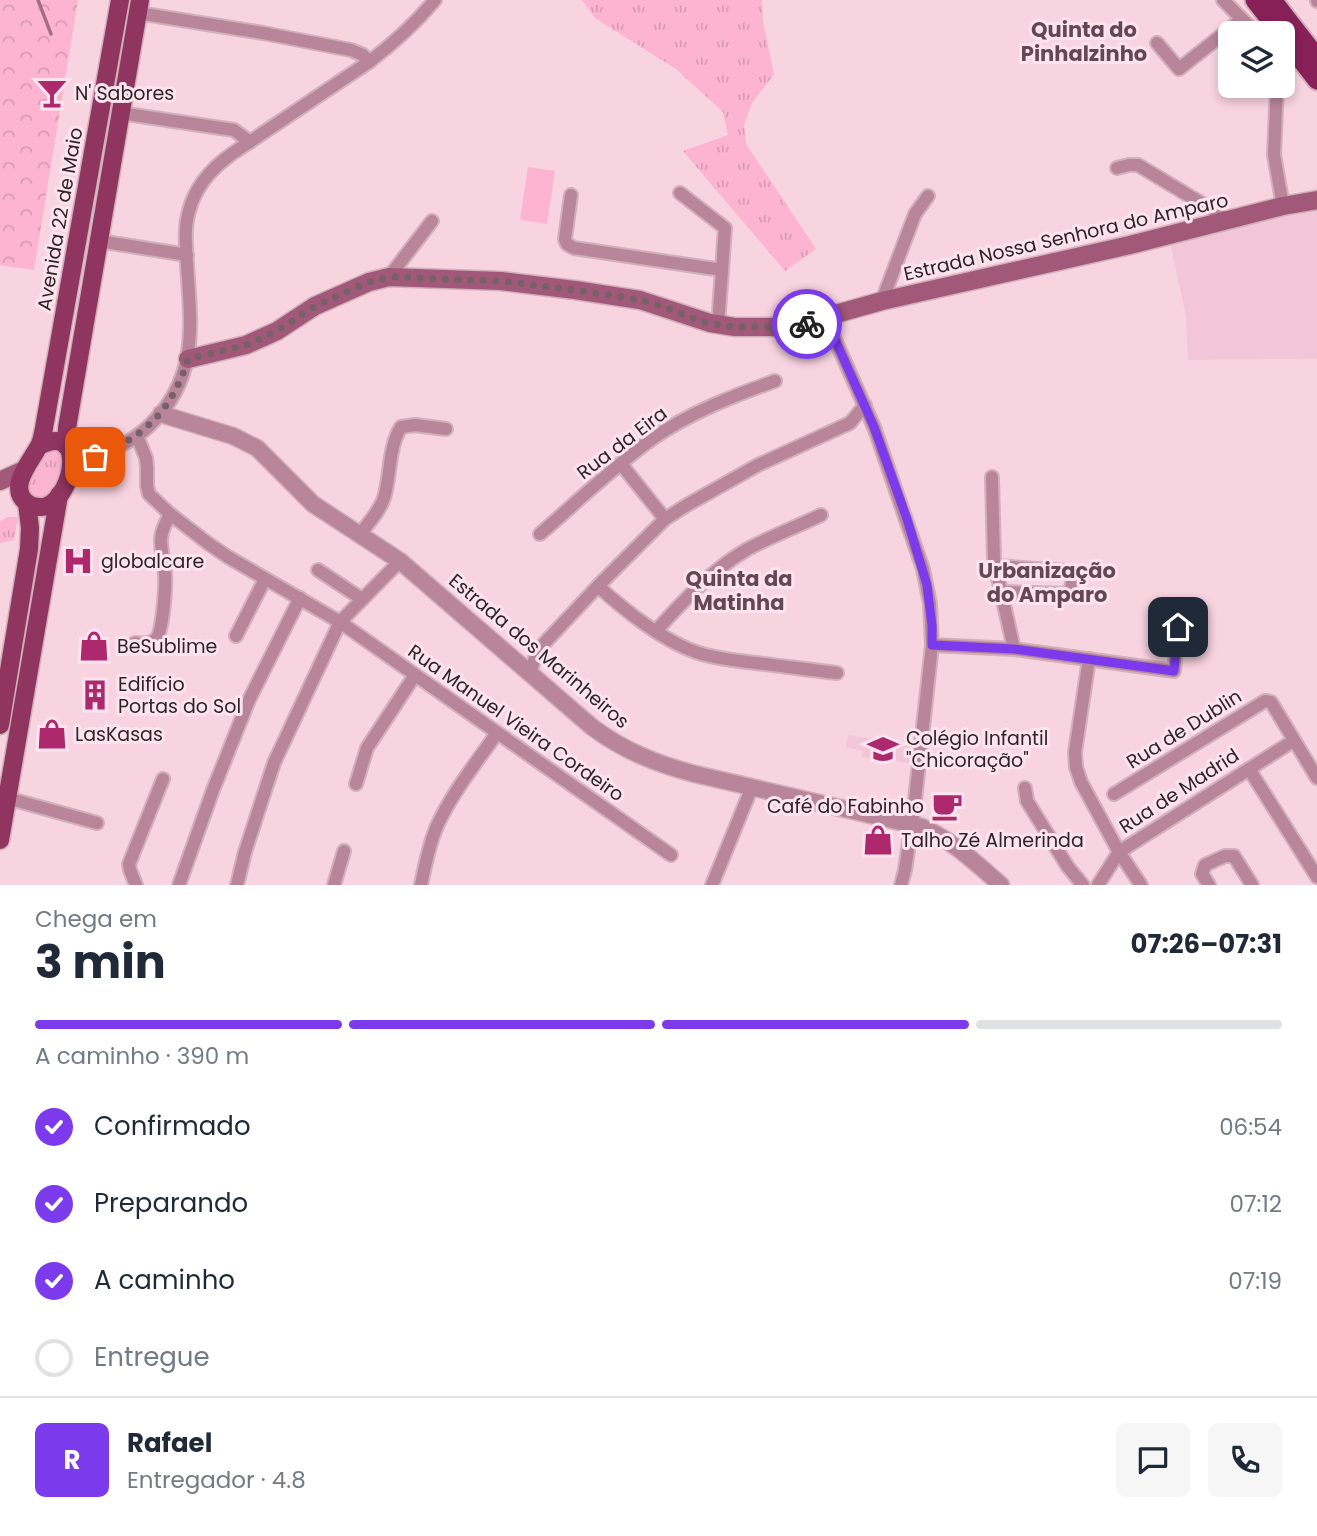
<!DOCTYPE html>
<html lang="pt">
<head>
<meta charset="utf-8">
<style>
	body { margin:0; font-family:Poppins,sans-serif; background:#f6f6f7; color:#1f2937; height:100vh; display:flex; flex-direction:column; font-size:26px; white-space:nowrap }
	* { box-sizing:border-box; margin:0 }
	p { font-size:23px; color:#747a83 }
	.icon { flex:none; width:38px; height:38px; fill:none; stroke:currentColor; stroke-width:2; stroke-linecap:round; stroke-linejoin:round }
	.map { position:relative; height:885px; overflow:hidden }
	.drawer { display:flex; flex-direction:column; background:#fff; flex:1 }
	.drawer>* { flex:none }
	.tools { position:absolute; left:1218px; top:21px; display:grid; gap:14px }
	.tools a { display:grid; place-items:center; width:77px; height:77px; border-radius:10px; background:#fff; box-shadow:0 4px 10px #0003; font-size:35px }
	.pin { position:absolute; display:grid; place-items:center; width:60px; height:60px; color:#fff; margin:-30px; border-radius:14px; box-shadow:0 4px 10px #0006 }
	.courier { position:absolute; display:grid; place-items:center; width:70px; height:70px; margin:-35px; border:5px solid #7c3aed; border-radius:50%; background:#fff; color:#222; box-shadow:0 2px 9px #0007 }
	.summary em { font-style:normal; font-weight:700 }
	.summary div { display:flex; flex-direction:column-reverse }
	.summary { display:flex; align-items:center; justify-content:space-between; height:119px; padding:0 35px }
	h1 { font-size:46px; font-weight:700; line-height:52px }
	.bar { display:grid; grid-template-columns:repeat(4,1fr); gap:10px 7px; align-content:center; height:84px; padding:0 35px }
	.bar i { height:9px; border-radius:5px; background:#e0e1e3 }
	.bar .active { background:#7c3aed }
	.bar p { grid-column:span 4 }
	.line { display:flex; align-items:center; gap:18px; padding:0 35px; border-top:2px solid #e0e1e3 }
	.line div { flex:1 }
	.round { display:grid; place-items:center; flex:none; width:74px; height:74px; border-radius:10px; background:#f6f6f7 }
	ol { padding:0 35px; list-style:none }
	li { display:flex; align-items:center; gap:21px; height:77px }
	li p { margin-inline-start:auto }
	li .icon { padding:7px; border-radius:50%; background:#7c3aed; color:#fff; stroke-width:4 }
	li:last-child { color:#747a83 }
	li i { width:38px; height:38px; border:4px solid #e0e1e3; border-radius:50% }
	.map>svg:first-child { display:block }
	.built { fill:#f3c6d7 }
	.grass { fill:url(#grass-tufts) }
	.park { fill:url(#park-crowns) }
	.garden { fill:#fcb4d1 }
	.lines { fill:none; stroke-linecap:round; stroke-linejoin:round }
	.stream { stroke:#a36e83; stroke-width:3.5 }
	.minor-casing { stroke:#d0b0bb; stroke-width:16 }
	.tertiary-casing { stroke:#d0b0bb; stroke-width:19 }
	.secondary-casing { stroke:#d0b0bb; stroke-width:21 }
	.primary-casing { stroke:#d0b0bb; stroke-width:21 }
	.trunk-casing { stroke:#d0b0bb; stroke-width:23 }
	.minor { stroke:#b98599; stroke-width:12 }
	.tertiary { stroke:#b98599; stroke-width:16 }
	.secondary { stroke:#a25878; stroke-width:18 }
	.primary { stroke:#903560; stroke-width:18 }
	.trunk { stroke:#872056; stroke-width:19 }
	.done { stroke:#776169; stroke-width:7; stroke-dasharray:0 12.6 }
	.route { stroke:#7c3aed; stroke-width:9 }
	.labels { text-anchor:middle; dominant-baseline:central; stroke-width:6; stroke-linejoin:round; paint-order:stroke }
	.poi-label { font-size:19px; fill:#312429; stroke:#fbe4ed; text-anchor:start }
	.street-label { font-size:19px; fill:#312429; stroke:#fbe4ed }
	.neighbourhood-label { font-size:21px; font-weight:bold; fill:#654753; stroke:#fbe4ed }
</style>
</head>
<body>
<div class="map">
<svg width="1317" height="885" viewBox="0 0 1317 885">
	<defs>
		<pattern id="grass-tufts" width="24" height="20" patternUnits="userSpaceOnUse" patternTransform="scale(1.75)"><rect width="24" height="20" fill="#fcb4d1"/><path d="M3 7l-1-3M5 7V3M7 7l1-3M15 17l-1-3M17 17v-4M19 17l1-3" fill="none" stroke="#d89bb3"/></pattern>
		<pattern id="park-crowns" width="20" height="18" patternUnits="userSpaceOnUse" patternTransform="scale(1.75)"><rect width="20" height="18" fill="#fcb4d1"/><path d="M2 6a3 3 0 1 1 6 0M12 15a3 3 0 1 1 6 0" fill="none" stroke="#d89bb3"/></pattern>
	</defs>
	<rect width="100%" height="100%" fill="#f8d3e0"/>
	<g class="built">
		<polygon points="1317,206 1317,359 1188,360 1186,316 1170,242"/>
		<polygon points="848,735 911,745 909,763 862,757 863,751 846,747"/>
	</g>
	<g class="grass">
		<polygon points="582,0 762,0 763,22 774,74 752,103 744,125 746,144 816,249 785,271 683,151 728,135 723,112 676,69 595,18"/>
		<polygon points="50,449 64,452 61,480 49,499 33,499 28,494 27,485 39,457"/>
		<polygon points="8,517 18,517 14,540 0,543 0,521"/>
	</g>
	<polygon class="park" points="0,0 78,0 34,270 0,265"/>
	<polygon class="garden" points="528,167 555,171 547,224 520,220"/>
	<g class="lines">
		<polyline class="stream" points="38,0 51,34"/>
		<g class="minor-casing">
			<g id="minor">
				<polyline points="1223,0 1256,33"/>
				<polyline points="1317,0 1317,1"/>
				<polyline points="138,13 263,33 351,50 363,55 369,62"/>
				<polyline points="1157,43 1179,69 1242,19"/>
				<polyline points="1277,86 1274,155 1283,206"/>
				<polyline points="120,113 234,130 250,142"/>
				<polyline points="1117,168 1129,165 1138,165 1221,215 1225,221"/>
				<polyline points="680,193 725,228 718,325"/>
				<polyline points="571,195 565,239 567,244 574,248 722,270"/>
				<polyline points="99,241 187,255"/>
				<polyline points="389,277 432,221"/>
				<polyline points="882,301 915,214 928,196"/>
				<polyline points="825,317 874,427 923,569 930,604 932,645 914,809 905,870 901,885"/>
				<polyline points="137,436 146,458 147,467 147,486 149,494 170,514 209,544 228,557 340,622 671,855"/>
				<polyline points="621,464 665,519"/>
				<path d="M71,468c27,-13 58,-22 79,-43 49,-47 41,-100 37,-160 -1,-18 -3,-37 2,-54 6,-24 24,-44 44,-58l136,-91c25,-19 46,-38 66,-62"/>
				<polyline points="992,477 994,560 1014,649"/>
				<path d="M540,534c37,-32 73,-67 112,-95 37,-26 81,-43 123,-58"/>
				<path d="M359,535c9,-11 20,-23 25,-37 7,-23 4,-50 17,-71l14,-2 31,4"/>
				<polyline points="996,566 1066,571 1071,573 1073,576 1071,590 1065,594 1002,592"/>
				<polyline points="318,570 362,599"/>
				<path d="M598,586c27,25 69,58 104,68 18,5 36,7 54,9 27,3 54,7 81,10"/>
				<path d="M656,631c26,-29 56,-61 90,-81 24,-13 50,-23 75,-35"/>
				<polyline points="236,636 265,579"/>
				<path d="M135,643c7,1 16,1 21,-4 7,-7 10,-55 9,-66 -1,-11 -4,-22 -4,-33 0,-10 5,-17 9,-26"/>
				<polyline points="932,645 1014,649 1174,671 1178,627"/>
				<polyline points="1089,659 1075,752 1076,767 1081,782 1119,852 1141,885"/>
				<polyline points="530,672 538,650 598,586 665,519 687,505 758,465 850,423 865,405"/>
				<polyline points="1249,769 1317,877"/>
				<polyline points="356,784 367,748 415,675"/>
				<polyline points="1025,788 1027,801 1068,867 1083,885"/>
				<polyline points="1114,794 1265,701 1271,702 1317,778"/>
				<polyline points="7,798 97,823"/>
				<polyline points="136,885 130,870 129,864 163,779"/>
				<polyline points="179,885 213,790 249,700 300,598"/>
				<polyline points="237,885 245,852 274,763 340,622 400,561"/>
				<polyline points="334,885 344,851"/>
				<path d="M421,885c4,-19 8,-41 16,-59 15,-33 39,-63 60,-93"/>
				<polyline points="712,885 752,787"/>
				<polyline points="1098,885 1119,852 1293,741"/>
				<polyline points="1209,885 1202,874 1205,865 1225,856 1234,856 1252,885"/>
			</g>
		</g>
		<g class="tertiary-casing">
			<path id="tertiary" d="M161,414l72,22 24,12 56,56 87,57 192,166c32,24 65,37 103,47l227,53c30,13 55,37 79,58"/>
		</g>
		<g class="secondary-casing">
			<g id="secondary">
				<polyline points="188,359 246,345 277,331 315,306 369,282 389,277 501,281 575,290 640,300 710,323 735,327 775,327 783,329 816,322 825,317 882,301 1130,245 1283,206 1317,200"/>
				<polyline points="0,481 24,470"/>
			</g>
		</g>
		<g class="primary-casing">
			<g id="primary">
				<path d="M39,446c47,-24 36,48 8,60 -6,2 -15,1 -20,-3 -21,-16 6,-44 13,-59 2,-5 3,-11 4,-16l76,-428"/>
				<polyline points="66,446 67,428 140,0"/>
				<polyline points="0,725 29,549 30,528 27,503"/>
				<polyline points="0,840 59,495"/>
			</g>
		</g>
		<g class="trunk-casing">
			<g id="trunk">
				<polyline points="1255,0 1281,33"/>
				<polyline points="1272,0 1317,58"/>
				<polyline points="1283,36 1317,80"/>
			</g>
		</g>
		<use href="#minor" class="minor"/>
		<use href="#tertiary" class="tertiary"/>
		<use href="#secondary" class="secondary"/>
		<use href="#primary" class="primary"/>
		<use href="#trunk" class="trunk"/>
	</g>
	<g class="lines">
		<path class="done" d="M95,457c49,-20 77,-46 93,-98l58,-14 31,-14 38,-25 54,-24 11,-3 15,-2 105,4 75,9 65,10 16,4 48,18 31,5h40l8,2 24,-5"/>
		<polyline class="route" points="807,324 816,322 825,317 874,427 907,519 927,585 932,626 932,645 1014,649 1174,671 1178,627"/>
	</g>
	<defs>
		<g id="bar-bare" transform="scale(2.415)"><path d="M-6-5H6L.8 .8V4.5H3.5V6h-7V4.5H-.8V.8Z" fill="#ae286e" stroke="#fbe4ed" stroke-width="2.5" paint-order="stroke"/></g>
		<g id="hospital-bare" transform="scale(2.415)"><path d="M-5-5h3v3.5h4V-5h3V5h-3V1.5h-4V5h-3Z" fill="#ae286e" stroke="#fbe4ed" stroke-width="2.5" paint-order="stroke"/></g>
		<g id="shop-bare" transform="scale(2.415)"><path d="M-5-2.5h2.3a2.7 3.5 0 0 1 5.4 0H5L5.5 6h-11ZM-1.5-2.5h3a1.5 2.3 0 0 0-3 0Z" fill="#ae286e" stroke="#fbe4ed" stroke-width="2.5" paint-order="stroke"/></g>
		<g id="building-bare" transform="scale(2.415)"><path d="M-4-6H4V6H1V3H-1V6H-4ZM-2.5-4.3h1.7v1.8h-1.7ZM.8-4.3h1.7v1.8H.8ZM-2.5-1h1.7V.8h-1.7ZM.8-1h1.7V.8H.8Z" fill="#ae286e" stroke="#fbe4ed" stroke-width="2.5" paint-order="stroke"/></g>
		<g id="school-bare" transform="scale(2.415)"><path d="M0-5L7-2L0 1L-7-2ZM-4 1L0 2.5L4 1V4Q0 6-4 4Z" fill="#ae286e" stroke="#fbe4ed" stroke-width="2.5" paint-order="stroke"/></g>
		<g id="cafe-bare" transform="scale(2.415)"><path d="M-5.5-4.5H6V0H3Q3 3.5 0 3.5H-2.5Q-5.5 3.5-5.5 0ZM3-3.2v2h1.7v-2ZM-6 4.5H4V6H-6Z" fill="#ae286e" stroke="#fbe4ed" stroke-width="2.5" paint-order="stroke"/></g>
	</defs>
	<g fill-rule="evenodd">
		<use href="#bar-bare" x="52" y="93"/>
		<use href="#hospital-bare" x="78" y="561"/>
		<use href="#shop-bare" x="94" y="646"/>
		<use href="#building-bare" x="95" y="695"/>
		<use href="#shop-bare" x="52" y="734"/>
		<use href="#school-bare" x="883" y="749"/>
		<use href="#cafe-bare" x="947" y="806"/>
		<use href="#shop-bare" x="878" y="840"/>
	</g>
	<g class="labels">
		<g class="poi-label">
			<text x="75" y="93">N' Sabores</text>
			<text x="101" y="561">globalcare</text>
			<text x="117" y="646">BeSublime</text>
			<text x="118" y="684">Edifício<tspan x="118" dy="22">Portas do Sol</tspan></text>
			<text x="75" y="734">LasKasas</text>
			<text x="906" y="738">Colégio Infantil<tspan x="906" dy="22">"Chicoração"</tspan></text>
			<text x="924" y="806" text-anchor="end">Café do Fabinho</text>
			<text x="901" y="840">Talho Zé Almerinda</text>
		</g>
		<g class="street-label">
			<text transform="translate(60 219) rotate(-80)">Avenida 22 de Maio</text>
			<text transform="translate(1066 237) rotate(-13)">Estrada Nossa Senhora do Amparo</text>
			<text transform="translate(622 443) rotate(-37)">Rua da Eira</text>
			<text transform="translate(539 651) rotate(40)">Estrada dos Marinheiros</text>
			<text transform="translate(516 723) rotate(35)">Rua Manuel Vieira Cordeiro</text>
			<text transform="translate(1184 729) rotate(-32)">Rua de Dublin</text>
			<text transform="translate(1179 791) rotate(-33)">Rua de Madrid</text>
		</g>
		<g class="neighbourhood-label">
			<text x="1084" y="29">Quinta do<tspan x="1084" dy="24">Pinhalzinho</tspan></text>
			<text x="1047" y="570">Urbanização<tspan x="1047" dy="24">do Amparo</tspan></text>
			<text x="739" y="578">Quinta da<tspan x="739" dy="24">Matinha</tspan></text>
		</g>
	</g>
</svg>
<div class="tools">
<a><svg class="icon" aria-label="layers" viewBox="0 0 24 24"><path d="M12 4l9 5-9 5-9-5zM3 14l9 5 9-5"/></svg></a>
</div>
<div class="pin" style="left:95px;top:457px;background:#ea580c"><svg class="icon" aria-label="bag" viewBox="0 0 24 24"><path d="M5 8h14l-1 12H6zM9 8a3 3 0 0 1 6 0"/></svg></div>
<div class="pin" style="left:1178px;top:627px;background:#1f2937"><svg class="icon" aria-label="home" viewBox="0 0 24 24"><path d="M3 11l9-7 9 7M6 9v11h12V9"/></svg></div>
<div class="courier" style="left:807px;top:324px"><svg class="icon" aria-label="bike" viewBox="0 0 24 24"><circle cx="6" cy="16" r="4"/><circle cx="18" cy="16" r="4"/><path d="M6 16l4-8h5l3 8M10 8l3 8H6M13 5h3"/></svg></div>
</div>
<section class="drawer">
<div class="summary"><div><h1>3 min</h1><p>Chega em</p></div><em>07:26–07:31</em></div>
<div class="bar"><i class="active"></i><i class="active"></i><i class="active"></i><i></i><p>A caminho · 390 m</p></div>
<ol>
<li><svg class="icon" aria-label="check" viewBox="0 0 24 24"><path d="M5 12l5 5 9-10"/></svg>Confirmado<p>06:54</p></li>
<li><svg class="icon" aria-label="check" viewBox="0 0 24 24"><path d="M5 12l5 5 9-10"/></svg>Preparando<p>07:12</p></li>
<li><svg class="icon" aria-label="check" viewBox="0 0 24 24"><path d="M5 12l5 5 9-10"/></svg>A caminho<p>07:19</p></li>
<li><i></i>Entregue</li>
</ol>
<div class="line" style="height:126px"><b class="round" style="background:#7c3aed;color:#fff">R</b><div><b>Rafael</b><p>Entregador · 4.8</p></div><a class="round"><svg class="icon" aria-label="chat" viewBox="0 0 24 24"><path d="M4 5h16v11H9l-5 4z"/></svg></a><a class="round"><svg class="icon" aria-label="phone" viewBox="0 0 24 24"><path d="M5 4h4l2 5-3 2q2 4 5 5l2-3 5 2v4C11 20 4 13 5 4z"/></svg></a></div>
</section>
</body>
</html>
